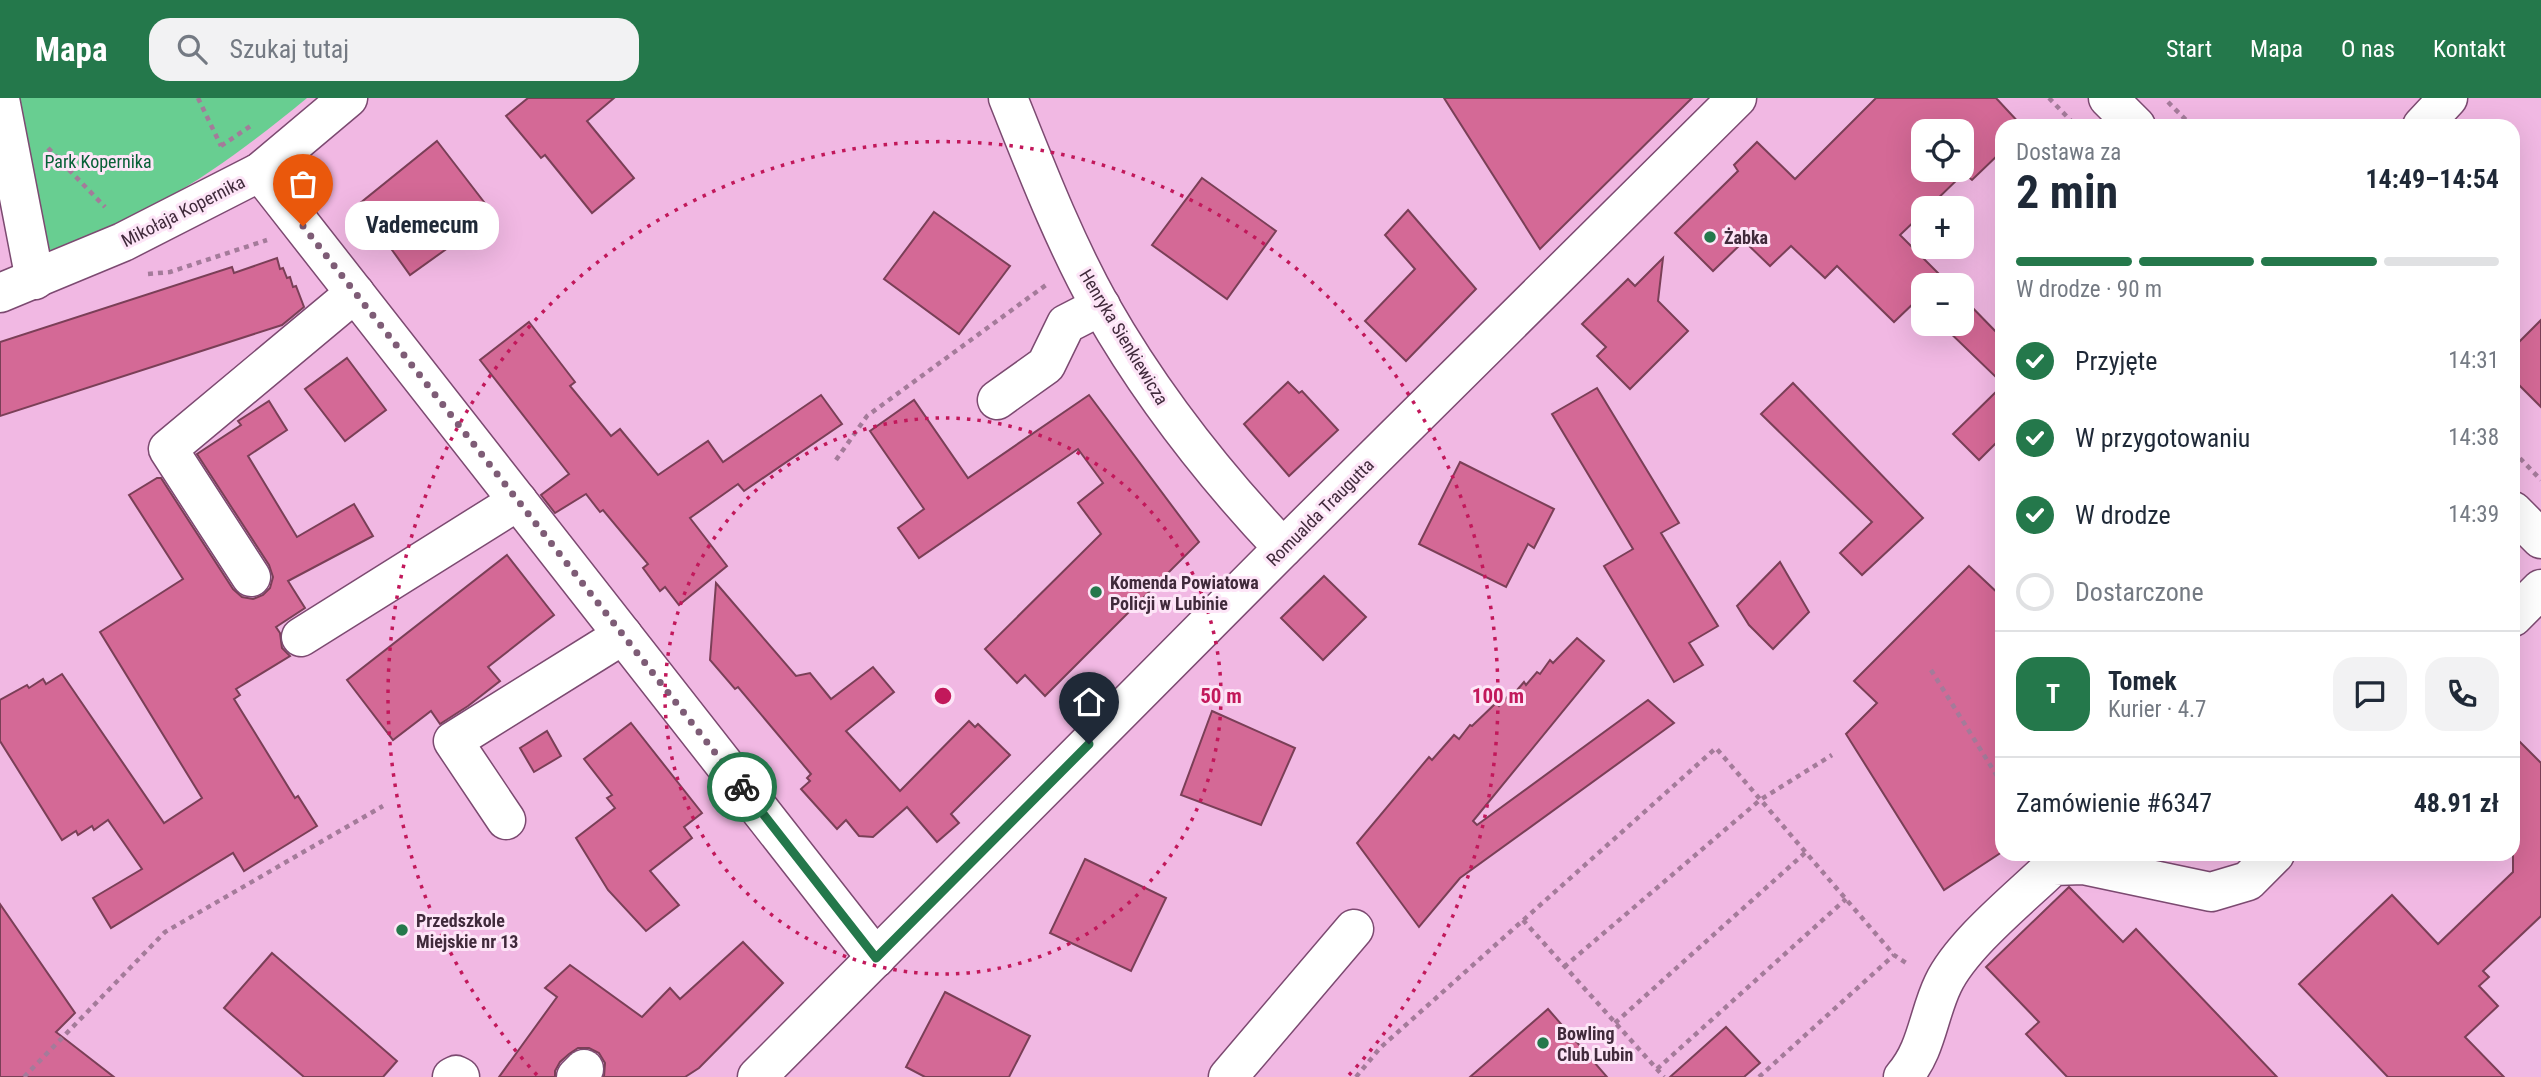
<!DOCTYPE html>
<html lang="pl">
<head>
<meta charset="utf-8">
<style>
	body { margin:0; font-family:"Roboto Condensed",sans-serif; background:#f2f2f3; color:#1f2937; height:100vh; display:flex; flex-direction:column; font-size:26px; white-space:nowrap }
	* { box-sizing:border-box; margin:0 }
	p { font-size:23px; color:#747a83 }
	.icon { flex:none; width:38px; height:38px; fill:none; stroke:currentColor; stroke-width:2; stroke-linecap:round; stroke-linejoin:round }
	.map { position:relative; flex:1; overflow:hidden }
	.details { position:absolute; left:1995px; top:21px; width:525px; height:742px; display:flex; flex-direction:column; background:#fff; border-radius:21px; box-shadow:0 7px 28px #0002 }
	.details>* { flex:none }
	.buttons { position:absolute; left:1911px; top:21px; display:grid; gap:14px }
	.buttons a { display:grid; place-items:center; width:63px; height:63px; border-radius:14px; background:#fff; box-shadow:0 7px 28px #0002; font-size:35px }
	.pin { position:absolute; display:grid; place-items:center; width:60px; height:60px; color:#fff; margin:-72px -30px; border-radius:50% 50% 50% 0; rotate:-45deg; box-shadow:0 0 7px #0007 }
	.pin .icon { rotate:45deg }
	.courier { position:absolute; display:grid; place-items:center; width:70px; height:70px; margin:-35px; border:5px solid #24784b; border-radius:50%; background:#fff; color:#222; box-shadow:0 2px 9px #0007 }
	.bubble { position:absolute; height:49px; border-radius:21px; background:#fff; box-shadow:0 7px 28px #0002; font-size:23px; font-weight:700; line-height:49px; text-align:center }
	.summary em { font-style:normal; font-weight:700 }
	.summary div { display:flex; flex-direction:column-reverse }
	.summary { display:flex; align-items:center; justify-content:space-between; height:119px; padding:0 21px }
	h1 { font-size:46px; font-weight:700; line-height:52px }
	.bar { display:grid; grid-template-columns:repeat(4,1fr); gap:10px 7px; align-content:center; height:84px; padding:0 21px }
	.bar i { height:9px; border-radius:5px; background:#e0e1e3 }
	.bar .on { background:#24784b }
	.bar p { grid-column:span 4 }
	.line { display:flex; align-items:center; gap:18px; padding:0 21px; border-top:2px solid #e0e1e3 }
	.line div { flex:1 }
	.round { display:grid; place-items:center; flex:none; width:74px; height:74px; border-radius:21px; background:#f2f2f3 }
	ol { padding:0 21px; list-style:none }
	li { display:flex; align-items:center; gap:21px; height:77px }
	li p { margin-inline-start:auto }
	li .icon { padding:7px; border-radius:50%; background:#24784b; color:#fff; stroke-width:4 }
	li:last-child { color:#747a83 }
	li i { width:38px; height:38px; border:4px solid #e0e1e3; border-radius:50% }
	header { display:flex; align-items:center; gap:42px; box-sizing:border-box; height:98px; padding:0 35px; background:#24784b; color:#fff }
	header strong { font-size:33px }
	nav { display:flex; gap:38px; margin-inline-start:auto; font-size:24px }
	.search { width:490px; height:63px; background:#f2f2f3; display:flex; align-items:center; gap:18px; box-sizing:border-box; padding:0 24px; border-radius:21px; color:#747a83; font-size:26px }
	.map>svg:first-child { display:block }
	.green { fill:#68ce91 }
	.building { fill:#d46996; stroke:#7a3f57; stroke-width:2; fill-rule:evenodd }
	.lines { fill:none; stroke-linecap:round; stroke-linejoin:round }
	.minor-casing { stroke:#7c4a71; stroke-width:41 }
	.path { stroke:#a47b9a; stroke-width:4.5; stroke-dasharray:5 5; stroke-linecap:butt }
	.minor { stroke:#fff; stroke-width:38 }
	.done { stroke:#7e5c76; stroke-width:7; stroke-dasharray:0 12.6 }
	.route { stroke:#24784b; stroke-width:9 }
	.ring { fill:none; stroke:#c2185b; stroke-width:3.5; stroke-dasharray:3.5 7 }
	.poi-dot { fill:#24784b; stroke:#fde5f7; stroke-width:2.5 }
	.labels { text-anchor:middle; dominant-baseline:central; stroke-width:6; stroke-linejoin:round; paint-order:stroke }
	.park-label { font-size:18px; fill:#086137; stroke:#fde5f7 }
	.street-label { font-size:18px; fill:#402a3b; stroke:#fde5f7 }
	.poi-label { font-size:18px; font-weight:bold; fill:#402a3b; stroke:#fde5f7; text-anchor:start }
	.centre { fill:#c2185b; stroke:#fde5f7; stroke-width:3.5 }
	.ring-label { font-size:21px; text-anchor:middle; font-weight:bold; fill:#c2185b; stroke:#fde5f7; stroke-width:6; stroke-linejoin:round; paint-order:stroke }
</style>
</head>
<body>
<header>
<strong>Mapa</strong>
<div class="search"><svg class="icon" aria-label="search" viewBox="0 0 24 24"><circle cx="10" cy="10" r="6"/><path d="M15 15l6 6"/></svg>Szukaj tutaj</div>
<nav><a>Start</a><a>Mapa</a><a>O nas</a><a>Kontakt</a></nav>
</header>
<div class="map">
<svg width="2541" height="979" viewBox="0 0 2541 979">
	<rect width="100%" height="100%" fill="#f1b8e3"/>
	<path class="green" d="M15,0h292c-45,37 -92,73 -143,102 -37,21 -77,38 -116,54z"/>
	<g class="building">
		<polygon points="528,0 614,0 587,23 634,80 592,115 545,57 541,60 506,18"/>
		<polygon points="1444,0 1692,0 1540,151"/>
		<path d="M1876,0h120l26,28h-20v25l-30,29 -8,-7 -36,35h-5v5l-23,22 50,50h-27v21l-6,-6 -23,22 -57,-56 -12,12 -34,-32 -21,20 -26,-25 -31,30 -38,-38 63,-62 -4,-6 23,-23 38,37zM1923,33h39v39h-39z"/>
		<polygon points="437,43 494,117 410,177 359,106"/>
		<polygon points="1202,80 1276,133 1227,201 1152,147"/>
		<polygon points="1408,112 1476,191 1406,263 1365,223 1415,171 1385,137"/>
		<polygon points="934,114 1010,168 959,236 884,181"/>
		<polygon points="277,160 280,171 283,170 287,180 290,179 293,189 296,188 304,209 282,227 0,318 0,244 232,169 234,175"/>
		<polygon points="1663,160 1658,203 1688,233 1630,291 1597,258 1606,249 1582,226 1628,181 1635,188"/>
		<polygon points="1962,199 2002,240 2002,285 1941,226 1962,226"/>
		<polygon points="2541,222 2541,309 2513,281 2513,250"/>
		<polygon points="529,224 575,284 570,288 611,338 620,331 658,377 708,343 723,364 821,297 842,326 744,393 738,386 690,420 727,468 679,507 665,489 660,493 643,470 648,466 603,412 600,414 586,396 555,415 541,397 569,376 480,262"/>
		<polygon points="347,260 386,312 345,343 305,291"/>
		<polygon points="1288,284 1299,295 1302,293 1338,332 1289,378 1244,326"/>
		<polygon points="1793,285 1923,420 1862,477 1840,455 1872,424 1761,316"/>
		<polygon points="2002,288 2002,339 1979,362 1953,336"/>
		<polygon points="1597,290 1679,425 1661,435 1718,528 1689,545 1703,567 1674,584 1604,468 1633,451 1552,316"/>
		<polygon points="1089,297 1199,444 1045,598 1025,577 1017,585 985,551 1101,436 1078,405 1103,385 1078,351 919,460 898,430 924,411 870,333 914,302 968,380"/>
		<polygon points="269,303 287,332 248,358 297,439 354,406 373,438 288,483 305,510 276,529 280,535 282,550 290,558 236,591 240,597 234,601 295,700 298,698 317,728 244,773 233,755 111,830 93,800 142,771 108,722 94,732 92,728 78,737 76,733 62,742 0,643 0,602 27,587 29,590 43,581 46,586 62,576 164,725 202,700 100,534 183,481 129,397 157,380 161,380 233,491 242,499 253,501 263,497 270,490 273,479 269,467 197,356 241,327 238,323"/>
		<polygon points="1460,364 1554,411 1534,450 1528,446 1506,489 1419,446"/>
		<polygon points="507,457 554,517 488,569 500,583 468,608 440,626 431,613 393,642 347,582"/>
		<polygon points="1780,464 1809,514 1773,551 1749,527 1737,508"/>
		<polygon points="1969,468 2002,499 2002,754 1944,792 1846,636 1877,605 1854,583"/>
		<polygon points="1324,478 1366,519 1323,562 1281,520"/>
		<polygon points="716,485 796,578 810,575 831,601 873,569 894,594 846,633 900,693 969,623 975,629 978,626 1010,657 951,716 959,725 937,744 907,709 873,739 859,738 846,722 837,731 801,691 810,683 807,680 811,676 738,589 735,591 710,562"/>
		<polygon points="1577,540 1604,563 1473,723 1477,727 1648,602 1674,625 1460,780 1419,829 1357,745 1429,659 1432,662 1454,637 1459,641 1470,627 1472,628 1496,605 1499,608 1510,596 1512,598 1524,584 1526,587 1537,574 1540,576 1550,562 1553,565"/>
		<polygon points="1212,613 1295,650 1261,727 1181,697"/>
		<polygon points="631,625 702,715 684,729 692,740 650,773 679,807 646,833 608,792 576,740 615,710 607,700 612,697 584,661"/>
		<polygon points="547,633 561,658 534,674 520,650"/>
		<polygon points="2513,637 2541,665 2541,818 2483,873 2489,879 2479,888 2498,908 2465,939 2504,979 2388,979 2299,886 2392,797 2438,846 2513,774"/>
		<polygon points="1085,761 1166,800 1131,873 1050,835"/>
		<polygon points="2069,789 2123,844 2136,831 2277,979 2067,979 2026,936 2039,924 1986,869"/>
		<polygon points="0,806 75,915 56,934 114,979 0,979"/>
		<polygon points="743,844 783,885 699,970 685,979 604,979 605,965 599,955 589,950 578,950 569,956 560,964 555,973 555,979 499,979 557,899 545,890 570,867 642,919 670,890 680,901"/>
		<polygon points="272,855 397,963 383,979 304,979 224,910"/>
		<polygon points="945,894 1030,938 1009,979 925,979 906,969"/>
		<polygon points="1548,911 1607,979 1470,979"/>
		<polygon points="1726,929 1760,965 1744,979 1670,979"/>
	</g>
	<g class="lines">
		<g class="minor-casing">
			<g id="minor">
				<path d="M1008,0c28,70 56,143 93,209 50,88 113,168 182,241"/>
				<polyline points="2108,0 2136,28"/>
				<polyline points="0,1 35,182"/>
				<polyline points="2422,28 2448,0"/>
				<polyline points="260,74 876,860"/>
				<polyline points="0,195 123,144 260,74 348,0"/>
				<polyline points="997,302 1046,267 1066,226 1101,208"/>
				<polyline points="2513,413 2541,441"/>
				<polyline points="251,479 168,351 355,195"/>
				<polyline points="2513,519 2541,491"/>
				<polyline points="301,539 518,403"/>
				<polyline points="506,722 453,643 623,537"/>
				<polyline points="452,979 456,977 460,979"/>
				<polyline points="576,979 584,971"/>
				<polyline points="757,979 1283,450 1737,0"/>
				<polyline points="1228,979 1354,831"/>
				<path d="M1903,979c24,-27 25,-62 40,-93 19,-40 77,-86 110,-118l30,-1 128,27 37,-11 27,-27"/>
			</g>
		</g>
		<g class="path">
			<polyline points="198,0 221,48"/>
			<polyline points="2049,0 2076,28"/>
			<polyline points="2168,4 2192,28"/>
			<polyline points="221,48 252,27"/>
			<polyline points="48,50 105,109"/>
			<polyline points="148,176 170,174 267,142"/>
			<polyline points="2513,353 2541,382"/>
			<polyline points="836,362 867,318 1046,187"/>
			<polyline points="1931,572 2002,686"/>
			<polyline points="1523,822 1664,979"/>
			<polyline points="1564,869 1760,702 1832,657"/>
			<polyline points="1615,925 1806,754"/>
			<polyline points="1657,971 1846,801"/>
			<polyline points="24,979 165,834 383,708"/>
			<polyline points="1356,979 1380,950 1716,650 1894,857 1909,867"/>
			<polyline points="1759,979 1894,857"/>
		</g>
		<use href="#minor" class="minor"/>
	</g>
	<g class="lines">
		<polyline class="done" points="303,128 742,689"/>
		<polyline class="route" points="742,689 876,860 1089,646"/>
	</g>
	<g class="ring">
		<circle cx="943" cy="598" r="278"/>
		<path d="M537 977A555 555 0 1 1 1349 977"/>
	</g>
	<g class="poi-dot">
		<circle cx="1710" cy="139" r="7"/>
		<circle cx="1096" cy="494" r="7"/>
		<circle cx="402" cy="832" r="7"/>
		<circle cx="1543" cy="945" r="7"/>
	</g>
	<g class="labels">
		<g class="park-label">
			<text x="98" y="63">Park Kopernika</text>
		</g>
		<g class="street-label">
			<text transform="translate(183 113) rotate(-27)">Mikołaja Kopernika</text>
			<text transform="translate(1124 239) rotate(59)">Henryka Sienkiewicza</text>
			<text transform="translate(1320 414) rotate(-45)">Romualda Traugutta</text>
		</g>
		<g class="poi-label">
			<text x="1724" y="139">Żabka</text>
			<text x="1110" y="484">Komenda Powiatowa<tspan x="1110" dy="21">Policji w Lubinie</tspan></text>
			<text x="416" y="822">Przedszkole<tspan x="416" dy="21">Miejskie nr 13</tspan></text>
			<text x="1557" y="935">Bowling<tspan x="1557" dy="21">Club Lubin</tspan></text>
		</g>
	</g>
	<circle cx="943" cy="598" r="10" class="centre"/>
	<g class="ring-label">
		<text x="1221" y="605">50 m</text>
		<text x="1498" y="605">100 m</text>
	</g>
</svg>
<div class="buttons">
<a><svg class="icon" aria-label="locate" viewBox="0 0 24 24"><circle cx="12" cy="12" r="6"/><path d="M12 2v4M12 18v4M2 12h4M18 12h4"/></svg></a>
<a>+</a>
<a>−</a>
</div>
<div class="pin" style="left:303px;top:128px;background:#ea580c"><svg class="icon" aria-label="bag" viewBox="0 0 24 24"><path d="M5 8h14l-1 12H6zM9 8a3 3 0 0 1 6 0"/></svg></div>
<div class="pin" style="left:1089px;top:646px;background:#1f2937"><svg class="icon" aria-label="home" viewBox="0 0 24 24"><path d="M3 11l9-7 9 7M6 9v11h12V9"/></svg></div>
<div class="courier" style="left:742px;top:689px"><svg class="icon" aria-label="bike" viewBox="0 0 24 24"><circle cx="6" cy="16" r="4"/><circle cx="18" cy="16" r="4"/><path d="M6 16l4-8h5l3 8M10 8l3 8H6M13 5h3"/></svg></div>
<div class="bubble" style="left:345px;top:103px;width:154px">Vademecum</div>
<section class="details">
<div class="summary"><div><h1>2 min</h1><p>Dostawa za</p></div><em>14:49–14:54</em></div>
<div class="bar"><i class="on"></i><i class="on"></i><i class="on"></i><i></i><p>W drodze · 90 m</p></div>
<ol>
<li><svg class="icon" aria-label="check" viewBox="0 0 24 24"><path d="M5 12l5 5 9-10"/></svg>Przyjęte<p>14:31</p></li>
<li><svg class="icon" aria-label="check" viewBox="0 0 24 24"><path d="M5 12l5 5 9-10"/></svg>W przygotowaniu<p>14:38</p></li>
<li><svg class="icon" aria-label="check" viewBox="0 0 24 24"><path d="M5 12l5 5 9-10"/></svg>W drodze<p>14:39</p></li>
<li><i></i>Dostarczone</li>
</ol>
<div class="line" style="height:126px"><b class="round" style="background:#24784b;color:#fff">T</b><div><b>Tomek</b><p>Kurier · 4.7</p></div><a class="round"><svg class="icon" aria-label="chat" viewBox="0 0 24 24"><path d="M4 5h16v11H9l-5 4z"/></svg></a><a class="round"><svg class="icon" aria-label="phone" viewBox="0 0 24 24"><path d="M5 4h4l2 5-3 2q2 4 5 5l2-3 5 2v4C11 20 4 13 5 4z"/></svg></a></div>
<div class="line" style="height:91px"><div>Zamówienie #6347</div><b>48.91 zł</b></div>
</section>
</div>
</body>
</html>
